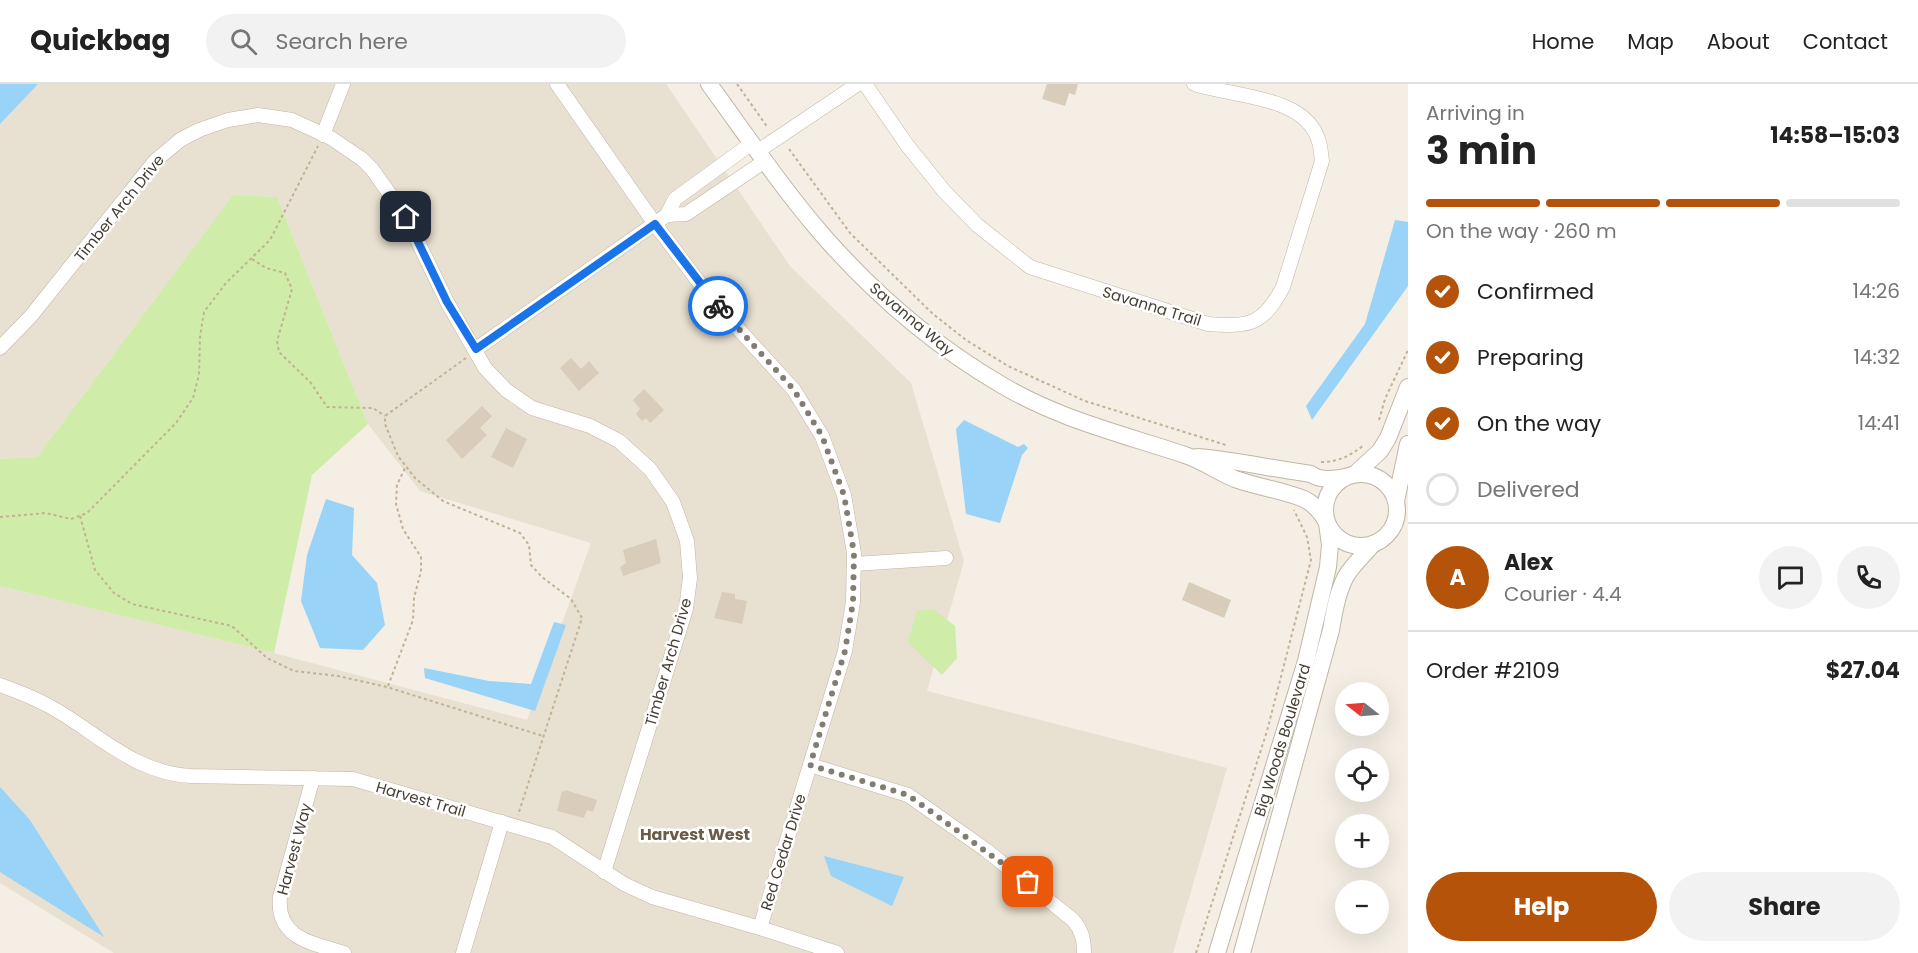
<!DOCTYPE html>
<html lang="en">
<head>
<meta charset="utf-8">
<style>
	body { margin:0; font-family:Poppins,sans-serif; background:#f2f2f2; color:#222; height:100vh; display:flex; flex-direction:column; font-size:22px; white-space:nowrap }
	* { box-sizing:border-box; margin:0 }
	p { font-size:20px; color:#767676 }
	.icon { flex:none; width:33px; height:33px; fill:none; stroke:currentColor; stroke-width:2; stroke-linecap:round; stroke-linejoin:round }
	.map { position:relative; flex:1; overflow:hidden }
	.details { display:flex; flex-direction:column; background:#fff; width:510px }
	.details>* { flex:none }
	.needle { width:39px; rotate:287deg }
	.controls { position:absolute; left:1335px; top:598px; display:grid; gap:12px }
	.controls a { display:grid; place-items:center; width:54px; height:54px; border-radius:50%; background:#fff; box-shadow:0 6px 24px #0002; font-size:30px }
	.pin { position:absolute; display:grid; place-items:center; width:51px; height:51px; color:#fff; margin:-26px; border-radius:12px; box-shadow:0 3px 9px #0006 }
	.courier { position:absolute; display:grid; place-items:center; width:60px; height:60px; margin:-30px; border:4px solid #1a73e8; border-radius:50%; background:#fff; color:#222; box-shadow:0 2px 8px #0007 }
	.head em { font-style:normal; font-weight:700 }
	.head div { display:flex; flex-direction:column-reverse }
	.head { display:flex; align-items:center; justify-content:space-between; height:102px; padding:0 18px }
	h1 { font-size:39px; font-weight:700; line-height:45px }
	.bar { display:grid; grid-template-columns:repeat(4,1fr); gap:9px 6px; align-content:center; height:72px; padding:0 18px }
	.bar i { height:8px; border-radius:4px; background:#e0e0e0 }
	.bar .active { background:#b45309 }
	.bar p { grid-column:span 4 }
	.line { display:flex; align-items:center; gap:15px; padding:0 18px; border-top:2px solid #e0e0e0 }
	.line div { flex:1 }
	.round { display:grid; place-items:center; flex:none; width:63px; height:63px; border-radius:32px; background:#f2f2f2 }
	ol { padding:0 18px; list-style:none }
	li { display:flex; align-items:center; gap:18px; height:66px }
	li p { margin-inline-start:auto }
	li .icon { padding:6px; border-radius:50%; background:#b45309; color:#fff; stroke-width:4 }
	li:last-child { color:#767676 }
	li i { width:33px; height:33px; border:3px solid #e0e0e0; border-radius:50% }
	.primary-button { display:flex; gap:12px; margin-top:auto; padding:12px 18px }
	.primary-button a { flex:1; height:69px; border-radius:36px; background:#b45309; color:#fff; font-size:24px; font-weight:700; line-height:69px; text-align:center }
	.primary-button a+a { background:#f2f2f2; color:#222 }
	header { display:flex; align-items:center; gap:36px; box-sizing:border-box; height:84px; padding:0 30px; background:#fff; border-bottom:2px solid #e0e0e0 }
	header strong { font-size:28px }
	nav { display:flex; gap:33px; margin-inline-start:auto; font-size:21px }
	.search { width:420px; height:54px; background:#f2f2f2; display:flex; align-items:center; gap:15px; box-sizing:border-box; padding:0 21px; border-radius:33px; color:#767676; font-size:22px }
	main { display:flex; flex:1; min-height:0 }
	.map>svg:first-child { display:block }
	.residential { fill:#e8e0d1 }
	.green { fill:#cfeca8 }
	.water { fill:#99d3f7 }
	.building { fill:#d9ccbb }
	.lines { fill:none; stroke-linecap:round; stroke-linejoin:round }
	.minor-casing { stroke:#c0b6a5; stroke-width:15 }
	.tertiary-casing { stroke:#c0b6a5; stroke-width:18 }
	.path { stroke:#c3b195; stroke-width:2; stroke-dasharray:3 3; stroke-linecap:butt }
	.minor { stroke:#fff; stroke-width:14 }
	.tertiary { stroke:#fff; stroke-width:16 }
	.done { stroke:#837c71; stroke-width:6; stroke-dasharray:0 10.8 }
	.route { stroke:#1a73e8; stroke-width:8 }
	.labels { text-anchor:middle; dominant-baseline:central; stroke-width:5; stroke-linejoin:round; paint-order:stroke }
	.street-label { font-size:15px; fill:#463e33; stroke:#fff }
	.neighbourhood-label { font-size:16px; font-weight:bold; fill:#6a5c49; stroke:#fff }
</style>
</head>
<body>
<header>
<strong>Quickbag</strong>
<div class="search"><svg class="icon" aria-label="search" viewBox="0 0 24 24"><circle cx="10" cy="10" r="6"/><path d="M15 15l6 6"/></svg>Search here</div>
<nav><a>Home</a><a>Map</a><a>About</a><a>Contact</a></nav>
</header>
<main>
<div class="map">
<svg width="1408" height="869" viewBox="0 0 1408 869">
	<rect width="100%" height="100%" fill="#f4eee4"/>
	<polygon class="residential" points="0,0 666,0 790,182 911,299 964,477 927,607 1227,684 1173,869 114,869 0,799 0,502 274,569 527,636 591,459 420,407 368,340 277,113 233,111 37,373 0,375"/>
	<g class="green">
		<polygon points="233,111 277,113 368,340 312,391 274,569 0,502 0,375 37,373"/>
		<polygon points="933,525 955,542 957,574 942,591 908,558 917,527"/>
	</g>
	<g class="water">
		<polygon points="0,0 38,0 0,40"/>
		<polygon points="1395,136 1408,138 1408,202 1312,336 1306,322 1365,240"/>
		<polygon points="964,336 1018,363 1024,360 1028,364 1022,371 1000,439 966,430 956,345"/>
		<polygon points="326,415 354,424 352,471 377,499 385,541 363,566 320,564 301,517 307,471"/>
		<polygon points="554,538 566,541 535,627 425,594 424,584 489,597 531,600"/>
		<polygon points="0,703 30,736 104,853 0,788"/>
		<polygon points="824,772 904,793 892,822 831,792"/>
	</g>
	<g class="building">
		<polygon points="1047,0 1078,0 1075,11 1069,9 1065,22 1042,15"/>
		<polygon points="571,274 581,285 589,277 599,289 579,307 560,284"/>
		<polygon points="644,305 664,326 650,339 646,334 642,337 636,330 640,325 633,316"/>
		<polygon points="482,322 492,332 480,344 487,351 462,375 446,356"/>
		<polygon points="506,344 527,355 513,384 491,373"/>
		<polygon points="656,455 661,479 623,492 620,483 626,479 623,466"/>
		<polygon points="1189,498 1231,516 1224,534 1182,516"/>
		<polygon points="722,508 735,510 735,515 747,517 742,540 714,534"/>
		<polygon points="565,706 597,716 593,728 587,726 584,734 557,727 562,707 564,708"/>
	</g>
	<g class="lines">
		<g class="minor-casing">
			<g id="minor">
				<polyline points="557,0 655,140 713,217 794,306 822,352 844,411 854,469 853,518 845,567 760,844"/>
				<path d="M865,0l42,61 37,46 33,34 53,42 178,57c42,3 55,1 75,-37l39,-126c-1,-6 -1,-13 -3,-19 -12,-47 -87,-45 -125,-58"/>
				<polyline points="323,51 343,0"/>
				<polyline points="758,67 858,0"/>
				<polyline points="667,131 686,130 765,77"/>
				<polyline points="0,264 31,232 155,77 180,56 199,46 228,36 258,31 292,36 331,54 362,75 372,85 406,133 447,218 485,284 506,306 532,324 590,342 619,357 650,385 673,418 687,457 690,494 686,525 604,788"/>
				<polyline points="476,265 667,131 675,115 752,59"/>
				<polyline points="854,480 946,474"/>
				<path d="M0,601c17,6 35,13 51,22 48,27 83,66 140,69l162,3 199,58 72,47 28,13 108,31 77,25"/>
				<path d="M810,681l98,30 78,55 87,70c9,10 11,20 11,33"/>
				<path d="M313,694l-33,119c-4,42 33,46 64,56"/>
				<polyline points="463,869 502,738"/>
			</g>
		</g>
		<g class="tertiary-casing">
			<g id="tertiary">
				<path d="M709,0c38,52 75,107 118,156 50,56 108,106 173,144 58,35 122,50 185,71 18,6 33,17 50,24 22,8 47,11 69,20 10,5 17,13 22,22"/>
				<path d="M1197,373c39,3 76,12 114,17 9,7 24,5 34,3"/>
				<circle cx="1361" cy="426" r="36"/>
				<polyline points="1355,390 1380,367 1388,354 1408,303"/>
				<polyline points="1396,417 1408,360"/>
				<polyline points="1217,869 1306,577 1328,483 1330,461 1327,439"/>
				<path d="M1242,869l89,-323c3,-17 6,-36 14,-52 7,-13 19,-23 28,-34"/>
			</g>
		</g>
		<g class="path">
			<polyline points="737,0 768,44"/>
			<polyline points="789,65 850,149 933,230 966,256 1008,282 1085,317 1226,361"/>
			<polyline points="252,175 266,184 285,189 292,205 277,257 279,268 311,299 327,323 373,324 385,332"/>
			<polyline points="466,274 385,332 385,340 398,372 415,394 443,417 520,449 529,461 531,481 542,493 571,515 582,534 518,731"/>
			<polyline points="1379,336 1385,315 1408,266"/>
			<path d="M1321,378c17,0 29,-6 43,-17"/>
			<polyline points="80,432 95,486 114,509 132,520 232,542 267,574 294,587 338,592 387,603 543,652"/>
			<polyline points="0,433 46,429 71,435 87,429 176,339 193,314 199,291 200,253 204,228 226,199 270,156 318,62"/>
			<polyline points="388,602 413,536 414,514 421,487 421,473 403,445 396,420 397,401 406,382"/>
			<polyline points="1196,869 1267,647 1311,476 1307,453 1294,426"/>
		</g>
		<use href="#minor" class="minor"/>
		<use href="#tertiary" class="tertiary"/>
	</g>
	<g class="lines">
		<polyline class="done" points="718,222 794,306 822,352 844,411 854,469 853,518 845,567 810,681 908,711 1028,798"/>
		<polyline class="route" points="406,133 447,218 476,265 655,140 718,222"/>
	</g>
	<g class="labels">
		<g class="street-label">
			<text transform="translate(119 124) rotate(-51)">Timber Arch Drive</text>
			<text transform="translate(1152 222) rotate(17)">Savanna Trail</text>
			<text transform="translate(912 235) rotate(40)">Savanna Way</text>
			<text transform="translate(668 578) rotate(-74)">Timber Arch Drive</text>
			<text transform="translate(1282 656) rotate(-73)">Big Woods Boulevard</text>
			<text transform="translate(421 715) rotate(16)">Harvest Trail</text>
			<text transform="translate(294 765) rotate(-75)">Harvest Way</text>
			<text transform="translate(783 768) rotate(-73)">Red Cedar Drive</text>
		</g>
		<g class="neighbourhood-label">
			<text x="695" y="750">Harvest West</text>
		</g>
	</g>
</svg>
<div class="controls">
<a><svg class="needle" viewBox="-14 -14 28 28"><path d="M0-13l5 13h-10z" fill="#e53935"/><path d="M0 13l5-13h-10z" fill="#767676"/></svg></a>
<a><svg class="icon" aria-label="locate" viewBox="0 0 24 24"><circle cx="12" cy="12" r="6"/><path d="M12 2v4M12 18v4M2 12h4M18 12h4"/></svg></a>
<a>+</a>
<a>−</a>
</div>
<div class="pin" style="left:1028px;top:798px;background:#ea580c"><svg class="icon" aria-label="bag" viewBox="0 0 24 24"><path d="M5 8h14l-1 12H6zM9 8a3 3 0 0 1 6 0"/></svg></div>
<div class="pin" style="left:406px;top:133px;background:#1f2937"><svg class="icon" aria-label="home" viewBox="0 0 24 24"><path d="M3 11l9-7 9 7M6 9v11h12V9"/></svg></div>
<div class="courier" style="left:718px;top:222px"><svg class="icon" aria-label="bike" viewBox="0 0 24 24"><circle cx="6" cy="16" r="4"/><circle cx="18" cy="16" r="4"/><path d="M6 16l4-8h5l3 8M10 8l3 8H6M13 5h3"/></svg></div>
</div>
<section class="details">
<div class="head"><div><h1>3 min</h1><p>Arriving in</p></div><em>14:58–15:03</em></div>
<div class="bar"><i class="active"></i><i class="active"></i><i class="active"></i><i></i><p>On the way · 260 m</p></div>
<ol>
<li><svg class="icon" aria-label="check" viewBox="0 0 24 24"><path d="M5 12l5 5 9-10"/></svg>Confirmed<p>14:26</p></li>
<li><svg class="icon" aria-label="check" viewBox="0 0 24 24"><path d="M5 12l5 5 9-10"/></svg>Preparing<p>14:32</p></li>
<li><svg class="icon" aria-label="check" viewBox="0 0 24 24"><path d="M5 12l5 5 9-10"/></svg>On the way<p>14:41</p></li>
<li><i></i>Delivered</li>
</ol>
<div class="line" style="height:108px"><b class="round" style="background:#b45309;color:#fff">A</b><div><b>Alex</b><p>Courier · 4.4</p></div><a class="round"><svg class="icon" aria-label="chat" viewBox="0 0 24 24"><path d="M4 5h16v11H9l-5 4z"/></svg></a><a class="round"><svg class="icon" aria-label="phone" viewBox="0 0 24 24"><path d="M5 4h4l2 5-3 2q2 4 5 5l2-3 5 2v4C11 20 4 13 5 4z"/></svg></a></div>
<div class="line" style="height:78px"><div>Order #2109</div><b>$27.04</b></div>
<div class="primary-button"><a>Help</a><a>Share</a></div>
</section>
</main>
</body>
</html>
